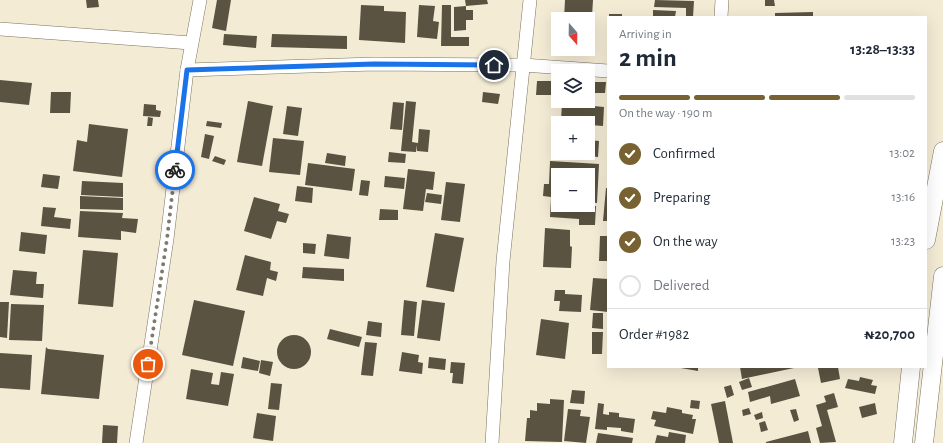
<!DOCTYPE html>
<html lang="en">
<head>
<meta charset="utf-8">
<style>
	body { margin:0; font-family:"Alegreya Sans",sans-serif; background:#f6f6f7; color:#1f2937; height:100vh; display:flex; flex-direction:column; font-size:15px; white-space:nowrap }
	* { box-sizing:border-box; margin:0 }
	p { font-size:13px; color:#747a83 }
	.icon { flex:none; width:22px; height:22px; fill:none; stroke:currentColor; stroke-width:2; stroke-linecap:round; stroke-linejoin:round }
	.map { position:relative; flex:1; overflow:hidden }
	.sheet { position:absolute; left:607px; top:16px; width:320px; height:352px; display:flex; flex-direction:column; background:#fff; border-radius:0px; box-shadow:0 4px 16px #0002 }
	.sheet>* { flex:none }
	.needle { width:26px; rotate:160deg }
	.buttons { position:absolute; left:551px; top:12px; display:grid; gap:8px }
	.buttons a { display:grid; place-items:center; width:44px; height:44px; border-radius:0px; background:#fff; box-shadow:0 4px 16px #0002; font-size:20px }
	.pin { position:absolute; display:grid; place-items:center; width:34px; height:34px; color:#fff; margin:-17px; border:2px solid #fff; border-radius:50%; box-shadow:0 1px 4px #0007 }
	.courier { position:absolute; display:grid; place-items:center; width:40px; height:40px; margin:-20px; border:3px solid #1a73e8; border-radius:50%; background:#fff; color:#222; box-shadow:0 1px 5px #0007 }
	.head em { font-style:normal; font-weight:700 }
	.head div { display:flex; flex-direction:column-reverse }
	.head { display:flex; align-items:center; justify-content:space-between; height:68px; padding:0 12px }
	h1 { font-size:26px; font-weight:700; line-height:30px }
	.bar { display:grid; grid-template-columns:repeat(4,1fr); gap:6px 4px; align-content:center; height:48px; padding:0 12px }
	.bar i { height:5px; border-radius:3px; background:#e0e1e3 }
	.bar .selected { background:#786232 }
	.bar p { grid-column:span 4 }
	.line { display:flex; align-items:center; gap:10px; padding:0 12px; border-top:1px solid #e0e1e3 }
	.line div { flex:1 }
	ol { padding:0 12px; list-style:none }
	li { display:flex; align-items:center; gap:12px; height:44px }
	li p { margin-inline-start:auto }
	li .icon { padding:4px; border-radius:50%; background:#786232; color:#fff; stroke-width:4 }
	li:last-child { color:#747a83 }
	li i { width:22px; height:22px; border:2px solid #e0e1e3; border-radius:50% }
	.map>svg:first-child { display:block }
	.building { fill:#5a5341 }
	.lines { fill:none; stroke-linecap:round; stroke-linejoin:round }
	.minor-casing { stroke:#79725e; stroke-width:14 }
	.secondary-casing { stroke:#79725e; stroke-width:19 }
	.minor { stroke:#fff; stroke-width:13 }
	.secondary { stroke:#fff; stroke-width:18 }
	.done { stroke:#7f7a6c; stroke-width:4; stroke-dasharray:0 7.2 }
	.route { stroke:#1a73e8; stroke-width:5 }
</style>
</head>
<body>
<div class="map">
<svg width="943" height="443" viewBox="0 0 943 443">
	<rect width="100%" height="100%" fill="#f4ebd5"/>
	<g class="building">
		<polygon points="86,0 98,0 99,7 87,8"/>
		<polygon points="217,0 231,0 226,31 212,28"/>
		<polygon points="465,0 487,0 488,4 466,6"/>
		<polygon points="565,0 593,0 591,33 588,33 588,19 564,19"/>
		<polygon points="655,0 694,1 693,17 686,17 686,8 654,7"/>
		<polygon points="765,0 774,0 775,6 765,6"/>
		<polygon points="361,5 384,6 384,11 406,12 405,43 359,40"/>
		<polygon points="419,5 435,6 433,21 439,22 437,39 417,37"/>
		<polygon points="442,5 451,5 451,37 469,37 469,46 441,46"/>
		<polygon points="466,6 466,10 473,10 473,20 466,20 466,30 454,31 454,7"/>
		<polygon points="653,10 676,11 675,17 653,17"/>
		<polygon points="813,12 813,17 775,17 775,13"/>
		<rect x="609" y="14" width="13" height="3"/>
		<polygon points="224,34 257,36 256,48 223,45"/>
		<polygon points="272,34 347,36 347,49 271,47"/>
		<polygon points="0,80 32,83 29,105 0,102"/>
		<polygon points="537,81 552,81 551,95 536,95"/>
		<polygon points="591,82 606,82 605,93 590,93"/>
		<polygon points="51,92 71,92 70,113 50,113"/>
		<polygon points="483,92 500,94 498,104 482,102"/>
		<polygon points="248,101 273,106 262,166 237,162"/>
		<polygon points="406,101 416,102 412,142 418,143 419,129 430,130 428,152 417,151 417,145 416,152 401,151"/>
		<polygon points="393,102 404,103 402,130 390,129"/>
		<polygon points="562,103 604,107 603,126 590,125 588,137 588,123 561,120"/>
		<polygon points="144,104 156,105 156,110 161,111 160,117 143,116"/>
		<polygon points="287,106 302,108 298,136 283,134"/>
		<polygon points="148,117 153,118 152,126 147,126"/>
		<polygon points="207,121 222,123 221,128 206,126"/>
		<polygon points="89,124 128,129 122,177 73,171 77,140 87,142"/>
		<polygon points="205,134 214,136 209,159 201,157"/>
		<polygon points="273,138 304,141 300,175 269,172"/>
		<polygon points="588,140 599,141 598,157 564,154 564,153 588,153"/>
		<polygon points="389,152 406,154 405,163 388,162"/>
		<polygon points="327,153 346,156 345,166 325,163"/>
		<polygon points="215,156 226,160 224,165 212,161"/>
		<polygon points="550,161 599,164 597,203 588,202 588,175 558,175 558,205 596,206 595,225 579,225 579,219 550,217 551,197 543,196 544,184 549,184"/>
		<polygon points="308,163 355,169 352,191 305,185"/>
		<polygon points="408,169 435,172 433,190 426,189 423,211 403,209"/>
		<polygon points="43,174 60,176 58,189 41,187"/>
		<polygon points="385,176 405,178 404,189 384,187"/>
		<polygon points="361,180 370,181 368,196 359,195"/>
		<polygon points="82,181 123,183 123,197 81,195"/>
		<polygon points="446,182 465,184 460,222 441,220"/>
		<polygon points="297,186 313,188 312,203 295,201"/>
		<polygon points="606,188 608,188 608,221 603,221"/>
		<polygon points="427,193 442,195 441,204 425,202"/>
		<polygon points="80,196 123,198 123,210 80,209"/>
		<polygon points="254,197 280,204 278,211 289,214 286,223 277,221 271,239 244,231"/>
		<polygon points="43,207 56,208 54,217 71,219 70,229 41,226"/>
		<polygon points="380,209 398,210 398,220 379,220"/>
		<polygon points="80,211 123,213 122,218 138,219 136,233 121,231 121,240 78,237"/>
		<polygon points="545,228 570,230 570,246 572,247 571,268 543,267"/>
		<polygon points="21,232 47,235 45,254 19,251"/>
		<polygon points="435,233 464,238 454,292 426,287"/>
		<polygon points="327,234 351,237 349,259 324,256"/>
		<polygon points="600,236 608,236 608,261 599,261"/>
		<polygon points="303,243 316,244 315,254 303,253"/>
		<polygon points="83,250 118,253 113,307 78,304"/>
		<polygon points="245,255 271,262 270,270 278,272 276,281 267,278 263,296 236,290"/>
		<polygon points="303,267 344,269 344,281 302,278"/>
		<polygon points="13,270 37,272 36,284 44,284 43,298 10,295"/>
		<polygon points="593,278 608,279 608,312 590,310"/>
		<polygon points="555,290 565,290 565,294 582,295 581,312 559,311 560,301 554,301"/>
		<polygon points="194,300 245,311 233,366 182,355"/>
		<polygon points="404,300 417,302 414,336 401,335"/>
		<polygon points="422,300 445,303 440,341 417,338"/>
		<polygon points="0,302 9,302 7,338 0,337"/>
		<polygon points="11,304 44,305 42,341 9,340"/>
		<polygon points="593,313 603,313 603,329 592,328"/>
		<polygon points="541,319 569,323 565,359 536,355"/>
		<polygon points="368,321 382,323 381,337 366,335"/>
		<polygon points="330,329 362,337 359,347 327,339"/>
		<polygon points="592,332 603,332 602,354 592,354"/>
		<circle cx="294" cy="352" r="17"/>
		<polygon points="365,342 377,343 373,376 361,375"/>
		<polygon points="46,347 48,349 104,355 99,399 41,394"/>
		<polygon points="402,352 419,355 418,362 423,363 422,374 399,371"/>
		<polygon points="0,353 32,355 30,390 0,388"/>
		<polygon points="243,357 260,361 258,371 241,368"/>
		<polygon points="429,357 446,359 445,370 428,368"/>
		<polygon points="261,360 273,362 270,376 259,373"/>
		<polygon points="451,362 465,363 463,384 452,383 453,373 450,373"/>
		<polygon points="675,367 698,367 698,371"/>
		<polygon points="740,367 794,367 794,368 742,379"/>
		<polygon points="823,367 838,367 840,379 821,383 818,368"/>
		<polygon points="191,369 213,373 211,384 219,385 221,372 234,374 228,406 186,399"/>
		<polygon points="860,377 873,380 871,385 877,386 875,394 845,388 848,379 859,381"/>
		<polygon points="749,378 752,387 742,390 739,382"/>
		<polygon points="795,379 800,396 771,404 770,396 750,402 748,392"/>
		<polygon points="271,383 282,384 279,410 268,409"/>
		<polygon points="731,385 734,395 727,398 724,387"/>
		<polygon points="572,390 585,391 584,404 570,403"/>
		<polygon points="834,393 838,407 827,410 836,442 820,443 816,428 822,426 816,405 826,402 824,396"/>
		<polygon points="550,399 564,400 562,442 525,441 527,418 530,418 530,410 537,411 537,403 550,404"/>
		<polygon points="691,400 700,401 699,409 690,408"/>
		<polygon points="725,401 733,443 719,443 711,404"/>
		<polygon points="598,403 604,404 603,414 609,415 609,412 619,413 619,417 635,419 633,433 621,431 621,428 607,427 607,430 595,429"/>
		<polygon points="875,403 877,414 862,418 859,407"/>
		<polygon points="667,407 682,410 682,413 693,415 692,419 696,419 693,434 654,426 656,420 651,419 653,411 666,413"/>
		<polygon points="749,408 751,414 743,416 742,410"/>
		<polygon points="568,409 581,410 580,416 590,417 586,443 564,441"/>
		<polygon points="796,409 799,420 794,422 790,410"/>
		<polygon points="762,412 763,418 756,420 754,415"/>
		<polygon points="257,413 276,416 273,441 253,438"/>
		<polygon points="765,421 768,430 761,432 759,423"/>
		<polygon points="103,425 118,426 117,443 102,443"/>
		<polygon points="808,431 811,443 766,443 766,442"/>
		<polygon points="669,432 686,435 685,443 655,443 657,435 668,437"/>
		<polygon points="598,433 633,438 632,443 596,443"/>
	</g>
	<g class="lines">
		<g class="minor-casing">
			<g id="minor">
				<polyline points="721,17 722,0"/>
				<polyline points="0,29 191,43"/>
				<polyline points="187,70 374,64 523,65 608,71"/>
				<polyline points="136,443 167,239 187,70 200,0"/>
				<polyline points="492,443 503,261 530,0"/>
			</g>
		</g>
		<g class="secondary-casing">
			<g id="secondary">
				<polyline points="926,240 943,151"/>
				<polyline points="903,443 911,367"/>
				<polyline points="924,443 943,276"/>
			</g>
		</g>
		<use href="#minor" class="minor"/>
		<use href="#secondary" class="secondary"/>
	</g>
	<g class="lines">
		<polyline class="done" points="148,364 167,239 175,170"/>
		<polyline class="route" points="175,170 187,70 374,64 494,65"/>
	</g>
</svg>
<div class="buttons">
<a><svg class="needle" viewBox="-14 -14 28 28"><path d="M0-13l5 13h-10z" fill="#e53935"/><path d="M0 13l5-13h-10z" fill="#747a83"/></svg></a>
<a><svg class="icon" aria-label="layers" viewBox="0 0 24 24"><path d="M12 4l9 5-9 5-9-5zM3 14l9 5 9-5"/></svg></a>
<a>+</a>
<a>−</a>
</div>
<div class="pin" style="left:148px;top:364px;background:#ea580c"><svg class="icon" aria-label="bag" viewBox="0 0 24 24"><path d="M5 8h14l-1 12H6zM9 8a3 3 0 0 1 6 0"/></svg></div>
<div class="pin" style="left:494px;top:65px;background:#1f2937"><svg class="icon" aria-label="home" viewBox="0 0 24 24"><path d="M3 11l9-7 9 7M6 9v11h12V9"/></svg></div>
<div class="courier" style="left:175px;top:170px"><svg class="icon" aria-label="bike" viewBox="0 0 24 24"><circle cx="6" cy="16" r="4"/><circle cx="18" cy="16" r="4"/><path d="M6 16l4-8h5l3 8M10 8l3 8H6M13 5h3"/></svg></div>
<section class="sheet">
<div class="head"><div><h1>2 min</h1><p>Arriving in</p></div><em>13:28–13:33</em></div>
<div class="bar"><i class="selected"></i><i class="selected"></i><i class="selected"></i><i></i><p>On the way · 190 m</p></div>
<ol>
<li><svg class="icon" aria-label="check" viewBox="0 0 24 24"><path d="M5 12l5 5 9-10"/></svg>Confirmed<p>13:02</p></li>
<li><svg class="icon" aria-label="check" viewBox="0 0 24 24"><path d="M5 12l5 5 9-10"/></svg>Preparing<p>13:16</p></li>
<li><svg class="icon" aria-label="check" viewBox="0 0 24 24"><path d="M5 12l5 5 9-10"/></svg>On the way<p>13:23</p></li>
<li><i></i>Delivered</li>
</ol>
<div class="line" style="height:52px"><div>Order #1982</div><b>₦20,700</b></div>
</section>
</div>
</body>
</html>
